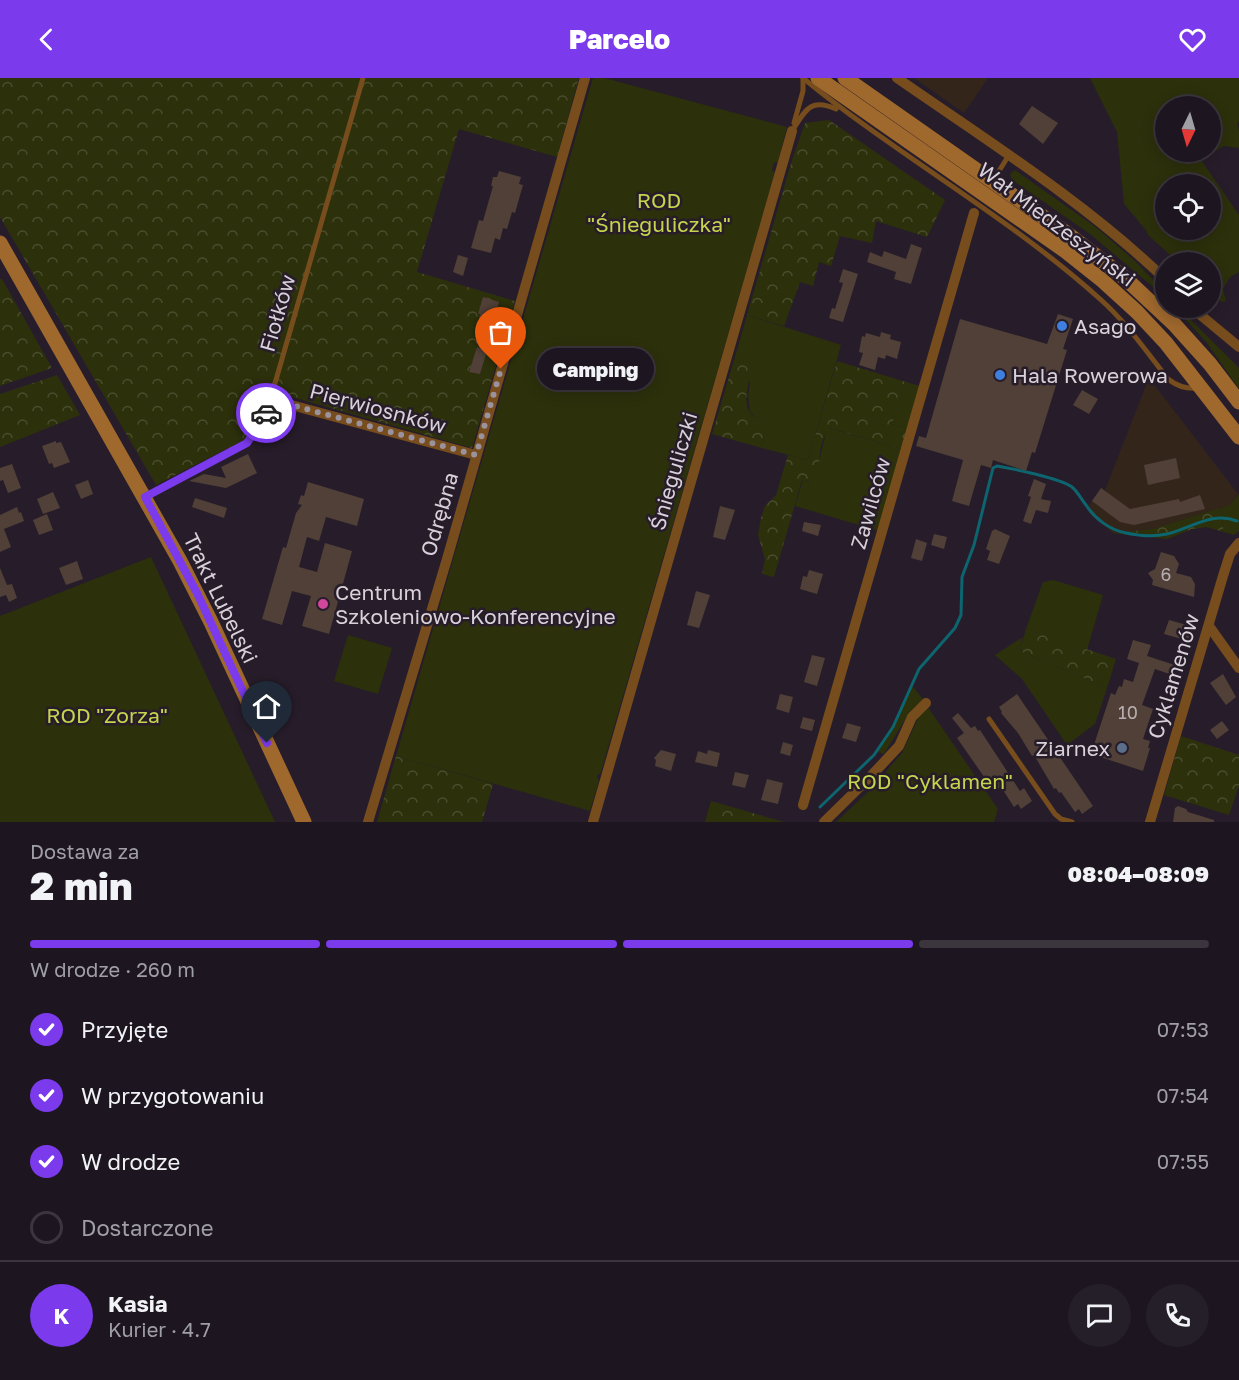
<!DOCTYPE html>
<html lang="pl">
<head>
<meta charset="utf-8">
<style>
	body { margin:0; font-family:"Golos Text",sans-serif; background:#251f29; color:#f1f3f6; height:100vh; display:flex; flex-direction:column; font-size:22px; white-space:nowrap }
	* { box-sizing:border-box; margin:0 }
	p { font-size:20px; color:#a09fa5 }
	.icon { flex:none; width:33px; height:33px; fill:none; stroke:currentColor; stroke-width:2; stroke-linecap:round; stroke-linejoin:round }
	.map { position:relative; height:744px; overflow:hidden }
	.side { display:flex; flex-direction:column; background:#1d1620; flex:1 }
	.side>* { flex:none }
	.needle { width:39px; rotate:185deg }
	.buttons { position:absolute; left:1155px; top:18px; display:grid; gap:12px }
	.buttons a { display:grid; place-items:center; width:66px; height:66px; border-radius:50%; background:#1d1620; box-shadow:0 3px 15px #0003,0 0 0 2px #3b353e; font-size:30px }
	.pin { position:absolute; display:grid; place-items:center; width:51px; height:51px; color:#fff; margin:-62px -26px; border-radius:50% 50% 50% 0; rotate:-45deg; box-shadow:0 0 6px #0007 }
	.pin .icon { rotate:45deg }
	.courier { position:absolute; display:grid; place-items:center; width:60px; height:60px; margin:-30px; border:4px solid #7c3aed; border-radius:50%; background:#fff; color:#222; box-shadow:0 2px 8px #0007 }
	.bubble { position:absolute; height:42px; border-radius:21px; background:#1d1620; box-shadow:0 3px 15px #0003,0 0 0 2px #3b353e; font-size:20px; font-weight:800; line-height:42px; text-align:center }
	.summary em { font-style:normal; font-weight:800 }
	.summary div { display:flex; flex-direction:column-reverse }
	.summary { display:flex; align-items:center; justify-content:space-between; height:102px; padding:0 30px }
	h1 { font-size:39px; font-weight:800; line-height:45px }
	.bar { display:grid; grid-template-columns:repeat(4,1fr); gap:9px 6px; align-content:center; height:72px; padding:0 30px }
	.bar i { height:8px; border-radius:4px; background:#3b353e }
	.bar .active { background:#7c3aed }
	.bar p { grid-column:span 4 }
	.line { display:flex; align-items:center; gap:15px; padding:0 30px; border-top:2px solid #3b353e }
	.line div { flex:1 }
	.round { display:grid; place-items:center; flex:none; width:63px; height:63px; border-radius:32px; background:#251f29 }
	ol { padding:0 30px; list-style:none }
	li { display:flex; align-items:center; gap:18px; height:66px }
	li p { margin-inline-start:auto }
	li .icon { padding:6px; border-radius:50%; background:#7c3aed; color:#fff; stroke-width:4 }
	li:last-child { color:#a09fa5 }
	li i { width:33px; height:33px; border:3px solid #3b353e; border-radius:50% }
	header { display:flex; justify-content:space-between; align-items:center; height:78px; padding:0 30px; background:#7c3aed; color:#fff; font-size:27px; font-weight:800 }
	.map>svg:first-child { display:block }
	.industrial { fill:#34251a }
	.green { fill:#2c300b; fill-rule:evenodd }
	.forest { fill:url(#forest-crowns) }
	.lines { fill:none; stroke-linecap:round; stroke-linejoin:round }
	.stream { stroke:#0c656f; stroke-width:3 }
	.building { fill:#504037 }
	.lane { stroke:#774d1d; stroke-width:5 }
	.street { stroke:#774d1d; stroke-width:10 }
	.secondary { stroke:#9f682d; stroke-width:15 }
	.done { stroke:#9a929c; stroke-width:6; stroke-dasharray:0 10.8 }
	.route { stroke:#7c3aed; stroke-width:8 }
	.shop-dot { fill:#3f7fe0; stroke:#271d2a; stroke-width:2 }
	.hotel-dot { fill:#d1479c; stroke:#271d2a; stroke-width:2 }
	.service-dot { fill:#5c6f8a; stroke:#271d2a; stroke-width:2 }
	.labels { text-anchor:middle; dominant-baseline:central; stroke-width:5; stroke-linejoin:round; paint-order:stroke }
	.number-label { font-size:18px; fill:#b6adb0 }
	.park-label { font-size:21px; fill:#c5d44c; stroke:#271d2a }
	.street-label { font-size:21px; fill:#d8d1d9; stroke:#271d2a }
	.poi-label { font-size:21px; fill:#d8d1d9; stroke:#271d2a; text-anchor:start }
</style>
</head>
<body>
<header><svg class="icon" aria-label="back" viewBox="0 0 24 24"><path d="M15 5l-7 7 7 7"/></svg>Parcelo<svg class="icon" aria-label="heart" viewBox="0 0 24 24"><path d="M12 20l-8-8c-3-5 5-10 8-4 3-6 11-1 8 4z"/></svg></header>
<div class="map">
<svg width="1239" height="744" viewBox="0 0 1239 744">
	<defs>
		<pattern id="forest-crowns" width="20" height="18" patternUnits="userSpaceOnUse" patternTransform="scale(1.5)"><rect width="20" height="18" fill="#2c300b"/><path d="M2 6a3 3 0 1 1 6 0M12 15a3 3 0 1 1 6 0" fill="none" stroke="#4a4d2e"/></pattern>
	</defs>
	<rect width="100%" height="100%" fill="#271d2a"/>
	<g class="industrial">
		<polygon points="914,0 988,0 964,35"/>
		<polygon points="1149,300 1238,416 1230,427 1152,451 1113,455 1090,436 1087,430 1101,410 1105,412"/>
	</g>
	<g class="green">
		<polygon points="593,0 604,0 787,49 778,84 774,85 772,92 775,95 601,694 597,698 599,703 590,733 396,678"/>
		<path d="M1090,0h149v44l-2,1 2,7v18l-15,-2 -23,14 38,55v57l-9,5 -7,12 3,12 -4,1 -11,-10 -1,-30h-32l-30,-27 -2,-5 -22,-26 -7,-72zM1166,28h44v46h-44zM1166,106h44v46h-44z"/>
		<polygon points="1015,92 1097,150 1135,183 1165,214 1165,219 1090,156 1012,102 1010,96"/>
		<polygon points="1175,230 1181,230 1188,236 1189,240 1239,290 1239,311 1207,265"/>
		<path d="M747,237l94,30 -33,115 -46,-12c4,-17 0,-24 -12,-36l-2,-17 2,-12 -13,-33z"/>
		<polygon points="906,304 920,308 908,351 892,346"/>
		<polygon points="829,350 902,371 879,453 795,428 803,402 810,404 820,400 818,388 826,354"/>
		<polygon points="1239,416 1239,453 1234,457 1224,454 1220,430 1230,427"/>
		<polygon points="151,479 275,744 0,744 0,538"/>
		<polygon points="1053,502 1103,517 1087,572 1026,551 1043,504"/>
		<polygon points="348,557 392,570 378,616 334,603"/>
		<polygon points="1023,559 1020,573 1107,610 1095,646 1067,667 1022,601 995,577"/>
		<polygon points="912,608 923,621 909,635 884,676 878,674 896,643"/>
		<polygon points="927,628 998,731 994,744 836,744 868,714 902,675 920,636"/>
	</g>
	<g class="forest">
		<polygon points="0,0 579,0 557,79 459,51 417,194 515,223 472,370 267,312 259,338 244,362 156,407 0,139"/>
		<polygon points="829,42 945,122 927,159 876,143 872,165 840,158 831,188 819,184 813,208 800,204 784,248 747,237 792,82 805,45"/>
		<polygon points="0,201 2,201 52,290 0,308"/>
		<path d="M737,272c26,20 2,39 12,61 2,4 7,7 10,10 7,8 5,18 3,27l-50,-14z"/>
		<path d="M837,283l69,21 -14,42 16,5 -6,20 -72,-21c-11,11 -12,36 -10,50l-4,5 -14,-3 -28,97 -12,-3 3,-15 -7,-24 3,-17 4,-12 11,-11 12,-40 20,5z"/>
		<polygon points="57,297 80,337 0,369 0,316"/>
		<polygon points="1220,430 1224,454 1206,449 1192,451 1167,461 1113,455 1152,451"/>
		<polygon points="1026,551 1116,581 1107,610 1020,573"/>
		<polygon points="1181,658 1239,677 1239,708 1229,737 1164,717"/>
		<polygon points="396,678 493,706 482,744 377,744"/>
		<polygon points="711,723 784,744 705,744"/>
	</g>
	<g class="lines">
		<path class="stream" d="M820,729l54,-52 19,-28 26,-58 36,-41 6,-13 1,-38 12,-32 19,-77 4,-2c17,3 62,12 75,21 6,5 9,12 14,18 9,14 24,25 40,28 14,3 28,4 41,1 25,-6 45,-23 70,-13"/>
	</g>
	<g class="building">
		<polygon points="1032,28 1058,45 1043,66 1019,46"/>
		<polygon points="499,93 521,99 519,106 523,107 515,135 512,134 507,151 503,150 500,162 495,160 491,175 471,170 479,142 483,143 493,108 491,108 493,99 497,99"/>
		<polygon points="911,166 922,170 911,206 894,201 896,194 867,184 870,174 882,179 884,173 906,181"/>
		<polygon points="458,177 468,180 463,198 453,194"/>
		<polygon points="843,191 858,196 843,244 829,240 832,230 835,231 843,205 839,204"/>
		<polygon points="483,219 499,224 489,258 479,256 483,241 479,240 480,236 478,236"/>
		<polygon points="1058,236 1073,241 1063,271 1067,272 1035,375 1032,374 1026,393 993,382 991,390 981,387 969,428 952,423 963,382 916,368 919,358 926,360 960,241 1047,266"/>
		<polygon points="881,254 891,257 890,261 901,264 897,281 886,277 885,281 878,279 875,292 859,287 863,275 859,274 862,258 865,259 866,255 880,259"/>
		<polygon points="477,269 487,273 480,296 469,294"/>
		<polygon points="1082,312 1098,321 1089,336 1073,327"/>
		<polygon points="56,363 56,365 61,364 70,384 54,390 52,385 49,386 42,368"/>
		<polygon points="248,376 257,395 226,410 189,403 204,396 226,400 221,389"/>
		<polygon points="1176,380 1180,400 1148,407 1144,387"/>
		<polygon points="12,386 21,410 8,415 3,402 0,403 0,390"/>
		<polygon points="1034,401 1046,406 1041,421 1051,423 1048,435 1036,432 1031,446 1023,443 1031,419 1028,418"/>
		<polygon points="88,402 93,416 81,421 75,407"/>
		<polygon points="308,404 364,421 357,448 326,439 319,463 307,459 299,489 317,494 325,465 352,473 329,556 302,548 311,518 292,513 282,547 262,541 283,469 286,470 296,435 302,427 298,426 301,417 304,418"/>
		<polygon points="1101,410 1130,431 1179,421 1180,424 1200,417 1205,431 1134,447 1120,444 1092,423"/>
		<polygon points="53,414 60,430 43,436 37,421"/>
		<polygon points="195,420 227,430 224,440 192,429"/>
		<polygon points="720,428 735,432 725,462 713,459"/>
		<polygon points="17,429 19,435 21,434 24,443 4,451 11,469 0,474 0,437"/>
		<polygon points="47,436 53,452 39,457 33,442"/>
		<polygon points="804,444 821,447 818,458 802,453"/>
		<polygon points="995,451 1010,458 999,486 987,482 990,473 986,471 992,453"/>
		<polygon points="934,456 947,459 944,471 931,467"/>
		<polygon points="916,461 927,465 922,483 911,480"/>
		<polygon points="1161,474 1174,478 1179,486 1176,495 1191,499 1195,506 1194,519 1152,507 1153,502 1148,495 1155,491"/>
		<polygon points="77,483 83,501 66,507 59,490"/>
		<polygon points="0,490 7,507 12,506 17,520 9,524 6,517 0,519"/>
		<polygon points="809,492 823,496 817,516 800,511 803,498 807,499"/>
		<polygon points="696,513 710,517 699,550 687,547"/>
		<polygon points="1169,542 1194,549 1189,563 1164,556"/>
		<polygon points="1133,562 1151,567 1147,578 1181,589 1178,599 1155,591 1142,627 1153,631 1143,661 1150,663 1148,670 1150,670 1143,693 1091,676 1111,615 1115,617 1119,608 1122,609 1124,601 1133,604 1139,585 1127,581"/>
		<polygon points="812,577 825,580 817,608 804,604"/>
		<polygon points="1223,596 1236,619 1226,627 1210,605"/>
		<polygon points="780,616 793,619 789,635 776,631"/>
		<polygon points="1017,616 1093,728 1082,736 1079,731 1075,734 1061,714 1059,715 1056,710 1054,711 1037,682 1033,677 1032,678 1018,655 1001,635 1002,634 999,629"/>
		<polygon points="958,635 971,650 975,648 978,653 980,652 1020,713 1024,710 1032,723 1021,731 1018,726 1014,729 1001,709 994,713 957,660 964,655 952,640"/>
		<polygon points="803,639 815,642 812,653 800,650"/>
		<polygon points="1222,643 1229,652 1217,661 1210,652"/>
		<polygon points="847,645 861,649 856,664 842,660"/>
		<polygon points="783,664 793,667 790,678 780,675"/>
		<polygon points="661,672 676,676 671,693 655,688 656,682 654,680"/>
		<polygon points="708,672 720,675 717,689 695,684 698,673 707,676"/>
		<polygon points="735,694 749,697 745,710 732,707"/>
		<polygon points="767,701 783,705 778,726 761,722"/>
		<polygon points="1178,728 1186,731 1188,734 1214,742 1214,744 1173,744 1175,730"/>
	</g>
	<g class="lines">
		<g class="lane">
			<path d="M803,0c95,78 205,138 297,221 26,23 46,52 68,80 9,7 17,10 30,9"/>
			<polyline points="794,45 803,13 803,0"/>
			<path d="M792,53c13,-20 18,-34 44,-22"/>
			<polyline points="994,101 1009,77"/>
			<polyline points="146,418 247,365 265,340 363,0"/>
			<polyline points="989,641 1055,736 1061,741 1072,744"/>
		</g>
		<g class="street">
			<path d="M897,0c92,64 188,124 269,202"/>
			<polyline points="1192,230 1239,269"/>
			<polyline points="269,321 476,377"/>
			<polyline points="1209,548 1239,590"/>
			<polyline points="803,727 974,135"/>
			<polyline points="368,744 447,481 585,0"/>
			<polyline points="593,744 792,53"/>
			<polyline points="824,744 871,698 899,668 912,639 926,625"/>
			<polyline points="1150,744 1223,498 1230,476 1239,465"/>
		</g>
		<g class="secondary">
			<polyline points="818,0 1064,172 1103,203 1137,234 1166,265 1239,359"/>
			<polyline points="845,0 1069,157 1126,201 1174,246 1210,286 1239,324"/>
			<polyline points="0,165 180,483 211,544 304,744"/>
		</g>
	</g>
	<g class="lines">
		<polyline class="done" points="266,335 269,321 476,377 501,291"/>
		<polyline class="route" points="266,335 247,365 145,419 197,515 267,665"/>
	</g>
	<g class="shop-dot">
		<circle cx="1062" cy="248" r="6"/>
		<circle cx="1000" cy="297" r="6"/>
	</g>
	<circle class="hotel-dot" cx="323" cy="526" r="6"/>
	<circle class="service-dot" cx="1122" cy="670" r="6"/>
	<g class="labels">
		<g class="number-label">
			<text x="1166" y="496">6</text>
			<text x="1128" y="634">10</text>
		</g>
		<g class="park-label">
			<text x="659" y="122">ROD<tspan x="659" dy="24">"Śnieguliczka"</tspan></text>
			<text x="107" y="637">ROD "Zorza"</text>
			<text x="930" y="703">ROD "Cyklamen"</text>
		</g>
		<g class="street-label">
			<text transform="translate(1057 146) rotate(37)">Wał Miedzeszyński</text>
			<text transform="translate(277 235) rotate(-74)">Fiołków</text>
			<text transform="translate(378 330) rotate(15)">Pierwiosnków</text>
			<text transform="translate(673 393) rotate(-74)">Śnieguliczki</text>
			<text transform="translate(870 425) rotate(-74)">Zawilców</text>
			<text transform="translate(439 436) rotate(-74)">Odrębna</text>
			<text transform="translate(221 520) rotate(64)">Trakt Lubelski</text>
			<text transform="translate(1173 598) rotate(-73)">Cyklamenów</text>
		</g>
		<g class="poi-label">
			<text x="1074" y="248">Asago</text>
			<text x="1012" y="297">Hala Rowerowa</text>
			<text x="335" y="514">Centrum<tspan x="335" dy="24">Szkoleniowo-Konferencyjne</tspan></text>
			<text x="1110" y="670" text-anchor="end">Ziarnex</text>
		</g>
	</g>
</svg>
<div class="buttons">
<a><svg class="needle" viewBox="-14 -14 28 28"><path d="M0-13l5 13h-10z" fill="#e53935"/><path d="M0 13l5-13h-10z" fill="#a09fa5"/></svg></a>
<a><svg class="icon" aria-label="locate" viewBox="0 0 24 24"><circle cx="12" cy="12" r="6"/><path d="M12 2v4M12 18v4M2 12h4M18 12h4"/></svg></a>
<a><svg class="icon" aria-label="layers" viewBox="0 0 24 24"><path d="M12 4l9 5-9 5-9-5zM3 14l9 5 9-5"/></svg></a>
</div>
<div class="pin" style="left:501px;top:291px;background:#ea580c"><svg class="icon" aria-label="bag" viewBox="0 0 24 24"><path d="M5 8h14l-1 12H6zM9 8a3 3 0 0 1 6 0"/></svg></div>
<div class="pin" style="left:267px;top:665px;background:#1f2937"><svg class="icon" aria-label="home" viewBox="0 0 24 24"><path d="M3 11l9-7 9 7M6 9v11h12V9"/></svg></div>
<div class="courier" style="left:266px;top:335px"><svg class="icon" aria-label="car" viewBox="0 0 24 24"><path d="M5 17H2v-5l4-1 3-4h7l3 4 3 1v5h-3M9 17h6M6 11h13"/><circle cx="7" cy="17" r="2"/><circle cx="17" cy="17" r="2"/></svg></div>
<div class="bubble" style="left:537px;top:270px;width:117px">Camping</div>
</div>
<section class="side">
<div class="summary"><div><h1>2 min</h1><p>Dostawa za</p></div><em>08:04–08:09</em></div>
<div class="bar"><i class="active"></i><i class="active"></i><i class="active"></i><i></i><p>W drodze · 260 m</p></div>
<ol>
<li><svg class="icon" aria-label="check" viewBox="0 0 24 24"><path d="M5 12l5 5 9-10"/></svg>Przyjęte<p>07:53</p></li>
<li><svg class="icon" aria-label="check" viewBox="0 0 24 24"><path d="M5 12l5 5 9-10"/></svg>W przygotowaniu<p>07:54</p></li>
<li><svg class="icon" aria-label="check" viewBox="0 0 24 24"><path d="M5 12l5 5 9-10"/></svg>W drodze<p>07:55</p></li>
<li><i></i>Dostarczone</li>
</ol>
<div class="line" style="height:108px"><b class="round" style="background:#7c3aed;color:#fff">K</b><div><b>Kasia</b><p>Kurier · 4.7</p></div><a class="round"><svg class="icon" aria-label="chat" viewBox="0 0 24 24"><path d="M4 5h16v11H9l-5 4z"/></svg></a><a class="round"><svg class="icon" aria-label="phone" viewBox="0 0 24 24"><path d="M5 4h4l2 5-3 2q2 4 5 5l2-3 5 2v4C11 20 4 13 5 4z"/></svg></a></div>
</section>
</body>
</html>
